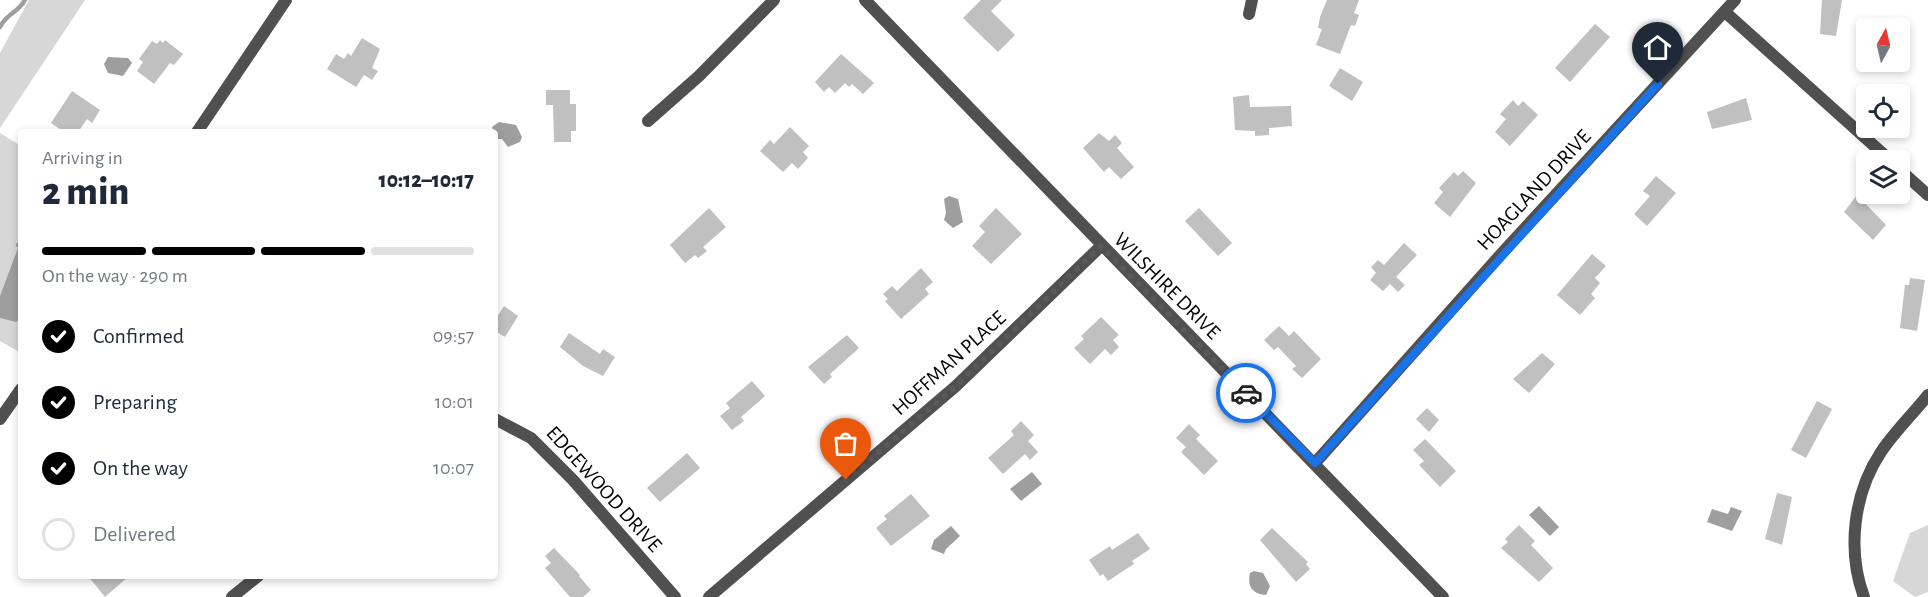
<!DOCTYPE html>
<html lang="en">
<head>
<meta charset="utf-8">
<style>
	body { margin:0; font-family:"Alegreya Sans",sans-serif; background:#f6f6f7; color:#1f2937; height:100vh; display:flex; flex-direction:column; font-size:22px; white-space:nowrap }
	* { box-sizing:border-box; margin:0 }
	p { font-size:20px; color:#747a83 }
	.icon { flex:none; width:33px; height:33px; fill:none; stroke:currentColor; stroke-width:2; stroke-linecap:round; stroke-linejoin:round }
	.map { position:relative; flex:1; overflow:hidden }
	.panel { position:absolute; left:18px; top:129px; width:480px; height:450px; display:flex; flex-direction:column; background:#fff; border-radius:6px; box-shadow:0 3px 9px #0003 }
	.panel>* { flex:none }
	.needle { width:39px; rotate:8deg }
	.controls { position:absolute; left:1856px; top:18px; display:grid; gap:12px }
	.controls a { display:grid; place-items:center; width:54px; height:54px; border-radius:6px; background:#fff; box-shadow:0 3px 9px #0003; font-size:30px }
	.pin { position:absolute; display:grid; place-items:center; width:51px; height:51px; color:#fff; margin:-62px -26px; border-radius:50% 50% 50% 0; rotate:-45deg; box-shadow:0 0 6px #0007 }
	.pin .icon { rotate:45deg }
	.courier { position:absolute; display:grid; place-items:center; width:60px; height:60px; margin:-30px; border:4px solid #1a73e8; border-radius:50%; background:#fff; color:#222; box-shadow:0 2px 8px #0007 }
	.overview em { font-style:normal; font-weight:800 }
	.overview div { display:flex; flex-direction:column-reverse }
	.overview { display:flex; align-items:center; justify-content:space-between; height:102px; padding:0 24px }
	h1 { font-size:39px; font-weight:800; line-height:45px }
	.bar { display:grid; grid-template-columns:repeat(4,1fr); gap:9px 6px; align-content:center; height:72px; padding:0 24px }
	.bar i { height:8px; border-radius:4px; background:#e0e1e3 }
	.bar .selected { background:#000 }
	.bar p { grid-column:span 4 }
	ol { padding:0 24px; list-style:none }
	li { display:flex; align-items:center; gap:18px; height:66px }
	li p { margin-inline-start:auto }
	li .icon { padding:6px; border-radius:50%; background:#000; color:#fff; stroke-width:4 }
	li:last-child { color:#747a83 }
	li i { width:33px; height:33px; border:3px solid #e0e1e3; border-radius:50% }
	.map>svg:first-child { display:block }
	.green { fill:#d7d7d7 }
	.water { fill:#9e9e9e }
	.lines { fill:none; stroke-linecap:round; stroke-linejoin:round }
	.stream { stroke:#9e9e9e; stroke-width:4.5 }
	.building { fill:#c0c0c0 }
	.minor { stroke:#505050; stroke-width:12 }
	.done { stroke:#595959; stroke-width:6; stroke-dasharray:0 10.8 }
	.route { stroke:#1a73e8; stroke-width:8 }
	.labels { text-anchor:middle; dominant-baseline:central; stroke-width:4.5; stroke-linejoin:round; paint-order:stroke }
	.street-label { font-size:21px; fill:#000; stroke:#fff }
</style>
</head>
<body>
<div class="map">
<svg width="1928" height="597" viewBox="0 0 1928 597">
	<rect width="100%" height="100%" fill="#fff"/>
	<g class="green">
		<polygon points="29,0 85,0 0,128 0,53"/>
		<polygon points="0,133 21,146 21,353 0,341"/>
		<polygon points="1928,525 1928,592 1915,597 1893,581 1910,533"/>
	</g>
	<g class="water">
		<polygon points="108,57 128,58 132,63 123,76 108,73 104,64"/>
		<polygon points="499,122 516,125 522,137 520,142 508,147 502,139 495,139 492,127"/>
		<polygon points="949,196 958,199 963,222 953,228 944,220 946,213 944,199"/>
		<polygon points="21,240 21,318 16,322 0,318 0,296"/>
		<polygon points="1032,472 1042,484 1021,501 1010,489"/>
		<polygon points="1539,506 1559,527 1550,536 1529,515"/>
		<polygon points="1731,507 1742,511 1732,531 1707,522 1712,509 1728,514"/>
		<polygon points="951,526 960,536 946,549 944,554 931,549 934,540"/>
		<path d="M1254,571l9,2 7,13 -4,9c-14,-1 -19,-9 -16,-22z"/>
	</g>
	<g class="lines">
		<g class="stream">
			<path d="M0,27c7,-14 18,-14 25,-27"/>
			<polyline points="18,245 21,245"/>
		</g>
	</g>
	<g class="building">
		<polygon points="981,0 1002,0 991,11 1015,35 998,52 963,18"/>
		<polygon points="1327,0 1359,0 1354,13 1359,15 1355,26 1351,25 1340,54 1316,45 1322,29 1318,28 1320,17"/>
		<polygon points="1822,0 1842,0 1836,36 1820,34"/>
		<polygon points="1595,24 1610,37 1570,82 1555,68"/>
		<polygon points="362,38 380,49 372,68 378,71 372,80 364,75 356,87 327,69 336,54 344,59 348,53 351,56"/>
		<polygon points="160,40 163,43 165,40 183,54 174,65 170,63 154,84 137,71 143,62 139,59 152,41 157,44"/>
		<polygon points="841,54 874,83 863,94 852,84 849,87 845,83 835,93 829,87 824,92 815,82"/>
		<polygon points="1340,68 1363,82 1352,101 1329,86"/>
		<polygon points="546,90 570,90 570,104 576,104 576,131 571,131 571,142 554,142 553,105 546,105"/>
		<polygon points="72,91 100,110 92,123 87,119 78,132 64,132 51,123"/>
		<polygon points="1249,95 1250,107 1291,106 1292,126 1269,128 1269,135 1255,136 1255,131 1235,130 1233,97"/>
		<polygon points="1746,98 1752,120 1712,129 1707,112"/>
		<polygon points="1513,100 1518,106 1523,101 1538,115 1510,146 1495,132 1506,119 1500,114"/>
		<polygon points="790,127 809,146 803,152 808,158 798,169 792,163 783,172 760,151 770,140 774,144"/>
		<polygon points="1099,133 1109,141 1115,135 1122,143 1117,148 1134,167 1121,179 1109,167 1104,172 1083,148"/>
		<polygon points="1463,171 1476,183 1450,217 1434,203 1443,192 1439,188 1454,172 1458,176"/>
		<polygon points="1656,176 1676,193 1647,226 1634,214 1650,196 1643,191"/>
		<polygon points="1857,195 1886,225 1873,240 1844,212"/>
		<polygon points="709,208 726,227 703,247 707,251 698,258 695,255 685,263 670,245"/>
		<polygon points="996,208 1022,234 991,264 972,246 985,232 979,226"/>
		<polygon points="1199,208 1232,243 1218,256 1185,221"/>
		<polygon points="1404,243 1417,255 1396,277 1405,285 1398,292 1390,284 1383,291 1370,280 1376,273 1371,267 1378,260 1384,265"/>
		<polygon points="1592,254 1606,266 1595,278 1600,283 1591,294 1595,298 1580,315 1557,295"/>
		<polygon points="921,268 933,282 925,289 929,294 901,319 885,301 888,299 883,294 892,286 897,291"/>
		<polygon points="1910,278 1925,280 1917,331 1900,328 1905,285 1909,285"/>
		<polygon points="504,306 518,316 505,337 495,331 495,320"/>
		<polygon points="1101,317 1119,335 1113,340 1119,347 1111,355 1105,349 1090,364 1074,348 1084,339 1081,336"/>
		<polygon points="1279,326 1289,336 1294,331 1321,359 1302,378 1292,369 1296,366 1278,347 1274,350 1264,340"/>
		<polygon points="569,333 600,354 603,349 615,357 603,376 583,366 560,347"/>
		<polygon points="847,335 859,348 830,374 832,377 824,384 808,367"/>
		<polygon points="1542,353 1555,364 1529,393 1513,379"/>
		<polygon points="752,381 765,396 741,417 744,421 732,430 720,416 730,408 726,403"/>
		<polygon points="1817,401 1832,409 1806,458 1791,450"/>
		<polygon points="1427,408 1439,420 1429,432 1416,419"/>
		<polygon points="1021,421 1034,435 1028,441 1038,452 1030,460 1025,454 1003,474 988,458 1014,435 1011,431"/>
		<polygon points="1189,424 1200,435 1196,439 1218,461 1204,475 1181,452 1186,447 1176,438"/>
		<polygon points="1425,439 1456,471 1440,487 1419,465 1424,461 1413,450"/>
		<polygon points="687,453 700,468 660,502 647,488"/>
		<polygon points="1777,493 1792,497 1782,545 1765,539"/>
		<polygon points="911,494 930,516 891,546 876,528 887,519 884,516"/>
		<polygon points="1519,525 1535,541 1531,545 1553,568 1539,582 1501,548 1508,542 1505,539"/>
		<polygon points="1272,528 1308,562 1306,564 1310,569 1296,582 1260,540"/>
		<polygon points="1138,533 1150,549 1132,561 1134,564 1108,581 1103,574 1100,576 1089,560 1110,546 1112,550"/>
		<polygon points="554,548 580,575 579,576 591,590 583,597 570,597 545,568 551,563 545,556"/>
		<polygon points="88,576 129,576 105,597"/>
	</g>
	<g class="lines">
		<g class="minor">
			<polyline points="865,0 1443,597"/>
			<polyline points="1725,12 1890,160"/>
			<polyline points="1249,14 1252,0"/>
			<polyline points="648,121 699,76 774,0"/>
			<polyline points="197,132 286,0"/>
			<polyline points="1899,169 1928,195"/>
			<polyline points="0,419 21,389"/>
			<polyline points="495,419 531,438 573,480 675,597"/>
			<polyline points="1315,463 1503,252 1735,0"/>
			<polyline points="232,597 258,576"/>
			<polyline points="709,597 956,386 1101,246"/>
			<path d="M1864,597c-17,-46 -11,-103 17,-145 13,-20 32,-38 47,-57"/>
		</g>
	</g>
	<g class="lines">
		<polyline class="done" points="846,480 956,386 1101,246 1246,393"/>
		<polyline class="route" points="1246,393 1315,463 1658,84"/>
	</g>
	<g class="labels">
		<g class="street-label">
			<text transform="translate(1534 190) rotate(-47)">HOAGLAND DRIVE</text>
			<text transform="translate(1167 286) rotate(45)">WILSHIRE DRIVE</text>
			<text transform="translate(949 363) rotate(-42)">HOFFMAN PLACE</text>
			<text transform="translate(604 489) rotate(48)">EDGEWOOD DRIVE</text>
		</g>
	</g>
</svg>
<div class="controls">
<a><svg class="needle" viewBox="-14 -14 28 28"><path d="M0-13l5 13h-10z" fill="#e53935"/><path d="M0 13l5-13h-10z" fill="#747a83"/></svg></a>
<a><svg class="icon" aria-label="locate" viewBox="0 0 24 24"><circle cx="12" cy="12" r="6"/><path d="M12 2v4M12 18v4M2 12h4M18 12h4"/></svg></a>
<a><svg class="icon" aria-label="layers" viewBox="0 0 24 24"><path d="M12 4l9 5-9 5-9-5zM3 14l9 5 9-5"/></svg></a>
</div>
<div class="pin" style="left:846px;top:480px;background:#ea580c"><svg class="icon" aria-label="bag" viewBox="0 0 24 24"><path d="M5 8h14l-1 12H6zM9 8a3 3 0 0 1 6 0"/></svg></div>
<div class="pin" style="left:1658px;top:84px;background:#1f2937"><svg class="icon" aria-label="home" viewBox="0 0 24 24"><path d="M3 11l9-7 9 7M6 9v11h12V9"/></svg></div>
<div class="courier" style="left:1246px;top:393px"><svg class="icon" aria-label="car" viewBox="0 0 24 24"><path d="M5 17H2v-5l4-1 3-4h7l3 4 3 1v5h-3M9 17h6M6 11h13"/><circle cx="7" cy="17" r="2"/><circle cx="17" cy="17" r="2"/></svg></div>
<section class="panel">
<div class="overview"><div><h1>2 min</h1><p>Arriving in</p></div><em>10:12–10:17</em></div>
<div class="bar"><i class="selected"></i><i class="selected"></i><i class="selected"></i><i></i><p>On the way · 290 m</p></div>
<ol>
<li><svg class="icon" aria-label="check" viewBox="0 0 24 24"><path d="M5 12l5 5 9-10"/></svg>Confirmed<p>09:57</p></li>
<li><svg class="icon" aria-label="check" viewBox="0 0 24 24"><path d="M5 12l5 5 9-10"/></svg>Preparing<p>10:01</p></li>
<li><svg class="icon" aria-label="check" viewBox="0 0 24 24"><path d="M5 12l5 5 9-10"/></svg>On the way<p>10:07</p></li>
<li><i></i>Delivered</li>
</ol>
</section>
</div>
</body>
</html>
